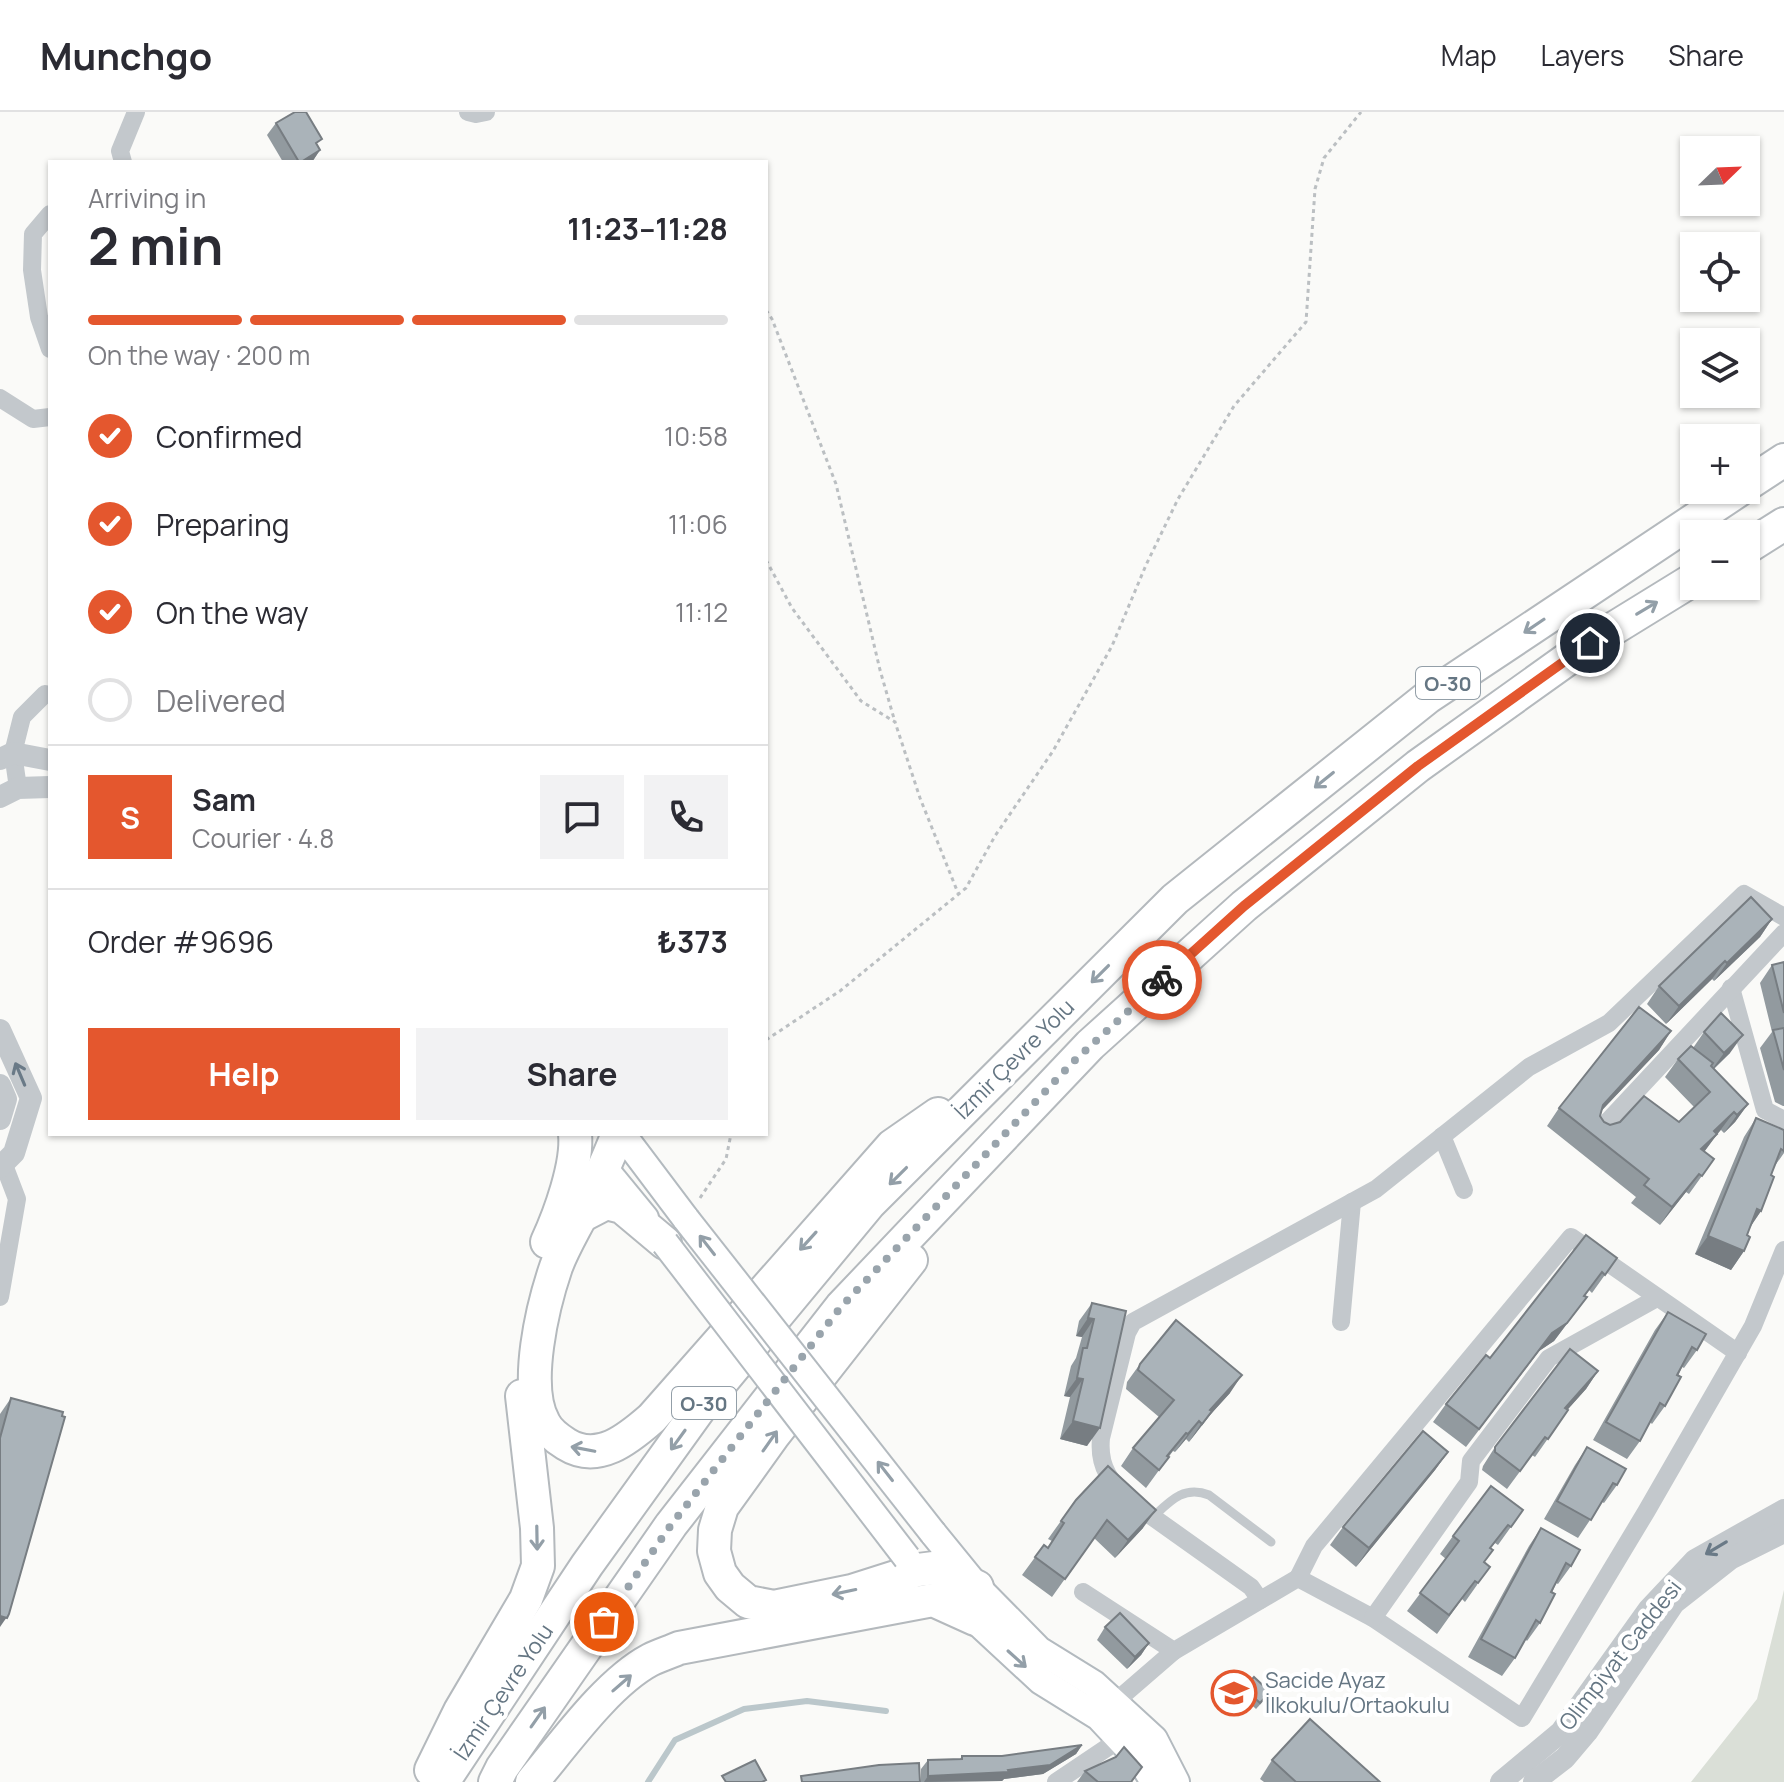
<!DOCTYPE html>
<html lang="en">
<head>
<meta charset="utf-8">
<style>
	body { margin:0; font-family:Manrope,sans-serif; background:#f2f2f3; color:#2b2b33; height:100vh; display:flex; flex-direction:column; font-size:30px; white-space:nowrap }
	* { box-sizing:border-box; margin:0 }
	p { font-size:26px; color:#7c7c81 }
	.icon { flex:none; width:44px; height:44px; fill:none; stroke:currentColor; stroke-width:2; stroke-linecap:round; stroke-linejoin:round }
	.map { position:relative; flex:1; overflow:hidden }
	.side { position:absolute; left:48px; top:48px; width:720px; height:976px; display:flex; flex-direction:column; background:#fff; border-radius:0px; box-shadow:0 2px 6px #0004 }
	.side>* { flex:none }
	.needle { width:52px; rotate:67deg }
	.buttons { position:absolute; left:1680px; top:24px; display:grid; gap:16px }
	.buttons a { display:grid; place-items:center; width:80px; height:80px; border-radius:0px; background:#fff; box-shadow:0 2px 6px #0004; font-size:40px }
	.pin { position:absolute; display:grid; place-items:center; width:68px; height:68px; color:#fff; margin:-34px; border:4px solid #fff; border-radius:50%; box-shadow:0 2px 8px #0007 }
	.courier { position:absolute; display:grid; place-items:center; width:80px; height:80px; margin:-40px; border:6px solid #e4572e; border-radius:50%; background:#fff; color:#222; box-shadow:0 2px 10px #0007 }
	.summary em { font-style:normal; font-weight:700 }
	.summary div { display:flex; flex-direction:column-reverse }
	.summary { display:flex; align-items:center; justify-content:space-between; height:136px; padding:0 40px }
	h1 { font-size:52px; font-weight:700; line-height:60px }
	.bar { display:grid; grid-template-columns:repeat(4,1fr); gap:12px 8px; align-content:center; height:96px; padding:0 40px }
	.bar i { height:10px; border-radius:6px; background:#e1e1e2 }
	.bar .selected { background:#e4572e }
	.bar p { grid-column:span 4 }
	.line { display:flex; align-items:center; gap:20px; padding:0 40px; border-top:2px solid #e1e1e2 }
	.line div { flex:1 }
	.round { display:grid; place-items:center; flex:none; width:84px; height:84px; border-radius:0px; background:#f2f2f3 }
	ol { padding:0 40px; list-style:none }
	li { display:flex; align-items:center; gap:24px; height:88px }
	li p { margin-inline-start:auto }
	li .icon { padding:8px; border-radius:50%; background:#e4572e; color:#fff; stroke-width:4 }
	li:last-child { color:#7c7c81 }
	li i { width:44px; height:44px; border:4px solid #e1e1e2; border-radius:50% }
	.primary-button { display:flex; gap:16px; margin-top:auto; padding:16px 40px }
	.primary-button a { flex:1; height:92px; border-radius:0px; background:#e4572e; color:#fff; font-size:32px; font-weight:700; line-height:92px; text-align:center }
	.primary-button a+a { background:#f2f2f3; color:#2b2b33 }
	header { display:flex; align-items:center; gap:48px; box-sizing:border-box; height:112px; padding:0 40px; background:#fff; border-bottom:2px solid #e1e1e2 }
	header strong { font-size:38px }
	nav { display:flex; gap:44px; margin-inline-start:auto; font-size:28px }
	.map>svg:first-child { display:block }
	.green { fill:#dadfd7 }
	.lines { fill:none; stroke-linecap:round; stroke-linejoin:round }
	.stream { stroke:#bbc7cb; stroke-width:6 }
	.secondary-casing { stroke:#b3babf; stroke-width:30 }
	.motorway-casing { stroke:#b4b9bd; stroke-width:36 }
	.path { stroke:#bbbfc2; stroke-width:3; stroke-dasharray:4 4; stroke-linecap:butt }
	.service { stroke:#c3c8cc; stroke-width:9 }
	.minor { stroke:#c3c8cc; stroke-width:18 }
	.tertiary { stroke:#c3c8cc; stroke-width:22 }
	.secondary { stroke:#fff; stroke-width:26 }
	.motorway { stroke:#fff; stroke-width:32 }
	.secondary-bridge-casing { stroke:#b3babf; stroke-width:30; stroke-linecap:butt }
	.secondary-bridge { stroke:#fff; stroke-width:26 }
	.wall { fill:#929a9f }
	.shaded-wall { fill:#777d82 }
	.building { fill:#aab3b9; stroke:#777d82; stroke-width:2 }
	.oneway { stroke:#939fa8 }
	.oneway2 { stroke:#6a7a87 }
	.done { stroke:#99a4ac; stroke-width:8; stroke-dasharray:0 14.4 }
	.route { stroke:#e4572e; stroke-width:10 }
	.labels { text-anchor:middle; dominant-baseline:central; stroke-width:8; stroke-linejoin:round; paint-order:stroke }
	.shield { fill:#fff; stroke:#939fa8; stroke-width:2 }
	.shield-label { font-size:20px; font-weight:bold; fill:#657683 }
	.street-label { font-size:22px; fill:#657683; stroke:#fff }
	.poi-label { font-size:22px; fill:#657683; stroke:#fff; text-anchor:start }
</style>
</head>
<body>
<header>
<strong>Munchgo</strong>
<nav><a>Map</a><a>Layers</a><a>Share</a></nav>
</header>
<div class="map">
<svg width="1784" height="1670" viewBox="0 0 1784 1670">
	<rect width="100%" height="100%" fill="#fafaf8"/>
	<polygon class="green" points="1784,1478 1784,1670 1691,1670 1757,1587"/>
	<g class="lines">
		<polyline class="stream" points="648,1670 675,1628 744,1597 807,1589 886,1599"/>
		<g class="secondary-casing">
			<g id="secondary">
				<polyline points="622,1022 686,1107"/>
				<polyline points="604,1056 645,1106"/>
				<polyline points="933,1421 977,1475 1039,1538 1094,1572 1154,1627 1176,1670"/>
				<polyline points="960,1494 1041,1569 1099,1605 1143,1652 1154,1670"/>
			</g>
		</g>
		<g class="motorway-casing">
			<g id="motorway">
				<polyline points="1746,373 1784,348"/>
				<polyline points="1746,436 1784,412"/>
				<path d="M618,1022c-11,27 -22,52 -35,78 -9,18 -20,36 -27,55 -13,38 -33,119 -12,156 4,8 14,16 22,21 32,20 62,-5 86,-26l240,-272 46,-32"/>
				<polyline points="581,1104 606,1091 622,1095 665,1131"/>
				<path d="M547,1130c13,-28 31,-78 28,-108"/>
				<polyline points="911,1148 773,1324 722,1395 715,1418 714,1439 720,1461 730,1475 748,1490 774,1495 852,1479 918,1458 934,1456 977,1475"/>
				<polyline points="431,1658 460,1599 526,1487 538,1454 537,1416 522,1284"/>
				<polyline points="443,1670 587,1453 700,1296 869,1092 1175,787 1428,585 1739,378"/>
				<polyline points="495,1670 502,1656 671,1413 841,1195 1090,933 1244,794 1418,654 1590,531 1694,467"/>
				<path d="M532,1670c32,-38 75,-99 118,-122 10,-5 20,-8 29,-12l254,-48 42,19"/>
			</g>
		</g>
		<g class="path">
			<polyline points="766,198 772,207 836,372 880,558 895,610"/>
			<polyline points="766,448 792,496 861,589 895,610 920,686 958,781"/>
			<polyline points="766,928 840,879 966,776 995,724 1053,639 1112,534 1146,453 1178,387 1234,294 1306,210 1315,77 1324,46 1361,0"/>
			<polyline points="700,1086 726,1047 731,1022"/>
		</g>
		<path class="service" d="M1153,1405c17,-16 31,-32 56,-22l62,47"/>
		<g class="minor">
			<polyline points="468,0 476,2 486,0"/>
			<polyline points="123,50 120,39 136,0"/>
			<polyline points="50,102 33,122 32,158 39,205 50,237"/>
			<polyline points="0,286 33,307 50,305"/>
			<polyline points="18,676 13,641 22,605 45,582 50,583"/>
			<polyline points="1731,876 1765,998 1784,1008"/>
			<polyline points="1599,1019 1784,821"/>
			<polyline points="1442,1024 1464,1078"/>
			<polyline points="0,1185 17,1087 4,1053"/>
			<polyline points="1341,1210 1352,1090"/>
			<polyline points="1298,1466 1314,1434 1571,1125 1738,1241"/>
			<polyline points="1083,1480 1174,1539 1298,1466 1373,1506 1522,1606 1646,1400 1753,1214 1784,1138"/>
			<path d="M1260,1488l-9,-13 -118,-84c-22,-21 -35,-34 -32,-65l26,-105 6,-11 243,-133 153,-122 80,-44 135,-129 40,23"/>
			<polyline points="1373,1506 1469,1370 1471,1349 1549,1246 1657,1186"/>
			<polyline points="1115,1590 1174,1539"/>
			<polyline points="1056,1670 1120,1627"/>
		</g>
		<g class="tertiary">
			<polyline points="0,647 13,641 50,648"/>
			<polyline points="0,685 18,676 50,675"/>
			<polyline points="0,918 31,986 14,1041 0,1055"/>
			<polyline points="0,973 6,987 0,1007"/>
			<polyline points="1501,1670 1561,1620 1649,1497 1695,1448 1784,1398"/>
			<polyline points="1534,1670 1565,1646 1587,1620 1674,1491 1730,1447 1784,1420"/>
		</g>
		<use href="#secondary" class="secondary"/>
		<use href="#motorway" class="motorway"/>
		<g class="secondary-bridge-casing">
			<g id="secondary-bridge">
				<polyline points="686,1107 933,1421"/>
				<polyline points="665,1131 907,1446"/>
			</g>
		</g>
		<use href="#secondary-bridge" class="secondary-bridge"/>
	</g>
	<g class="wall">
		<polygon points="276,11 318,34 320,38 312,50 283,50 267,23"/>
		<polygon points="1772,807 1760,825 1714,869 1712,867 1666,912 1647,892 1659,874"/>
		<polygon points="1784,850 1784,994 1783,994 1775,990 1760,936 1772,920 1760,871 1772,853"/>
		<polygon points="1671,919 1659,938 1601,999 1600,1004 1604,1010 1610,1013 1679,1010 1694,995 1665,965 1678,947 1693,936 1704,920 1730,941 1714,957 1748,992 1735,1010 1724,1021 1721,1018 1716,1023 1704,1040 1714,1047 1689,1082 1686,1080 1660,1113 1631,1091 1636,1085 1547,1014 1559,996"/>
		<polygon points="1756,1006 1784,1018 1784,1041 1774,1055 1761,1099 1749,1116 1747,1123 1744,1139 1731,1158 1695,1142 1744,1025"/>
		<polygon points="1617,1146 1592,1181 1589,1178 1585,1184 1587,1185 1554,1229 1539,1239 1466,1335 1433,1310 1446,1292 1490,1246"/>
		<polygon points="1092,1191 1126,1199 1087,1334 1060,1327 1070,1285 1064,1284 1071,1254 1076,1246 1082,1225 1076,1224 1079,1209"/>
		<polygon points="1668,1200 1697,1238 1684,1256 1682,1255 1665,1294 1652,1312 1650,1310 1640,1329 1627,1347 1593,1328 1655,1218"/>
		<polygon points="1140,1252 1230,1281 1210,1303 1189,1330 1186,1327 1175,1340 1173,1339 1146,1376 1121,1354 1133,1336 1159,1305 1126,1277 1127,1270"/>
		<polygon points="1598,1259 1586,1277 1567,1298 1568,1298 1535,1345 1532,1343 1507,1377 1482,1358 1483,1354 1495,1335"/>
		<polygon points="11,1286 0,1515 0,1302"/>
		<polygon points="1587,1335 1617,1373 1604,1391 1602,1390 1578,1426 1544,1407 1575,1353"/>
		<polygon points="1448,1340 1435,1358 1356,1455 1330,1433 1343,1415"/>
		<polygon points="1076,1388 1143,1416 1115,1446 1094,1426 1052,1485 1022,1463 1044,1433 1047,1436 1052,1429 1048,1427"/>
		<polygon points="1523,1398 1498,1433 1495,1431 1491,1436 1484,1451 1477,1473 1465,1490 1462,1487 1437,1522 1407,1499 1446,1447 1440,1442 1453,1424"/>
		<polygon points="1541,1416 1571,1454 1558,1472 1556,1471 1540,1511 1527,1529 1525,1527 1515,1546 1502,1564 1468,1545 1529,1434"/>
		<polygon points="1105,1515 1149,1531 1141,1543 1127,1557 1097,1528"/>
		<polygon points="1244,1576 1266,1586 1256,1597 1240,1582"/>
		<polygon points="1082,1633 1076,1642 1043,1662 1004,1667 1002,1669 921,1670 921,1657 928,1648 960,1647 962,1644 1002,1644"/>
		<polygon points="1272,1648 1380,1670 1264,1670 1260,1667"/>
		<polygon points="1142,1655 1132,1670 1077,1670 1085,1659"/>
	</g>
	<g class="shaded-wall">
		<polygon points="320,38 312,50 301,50"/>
		<polygon points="1772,807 1760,825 1714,869 1727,851"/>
		<polygon points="1725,849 1712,867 1666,912 1679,894"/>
		<polygon points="1671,919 1659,938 1590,1011 1603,993"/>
		<polygon points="1743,923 1730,941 1711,959 1724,941"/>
		<polygon points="1748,992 1735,1010 1724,1021 1737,1003"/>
		<polygon points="1734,1000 1704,1040 1688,1055 1714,1019"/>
		<polygon points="1699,1062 1686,1080 1660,1113 1672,1095"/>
		<polygon points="1757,1097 1761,1099 1749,1117"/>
		<polygon points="1708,1124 1744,1139 1731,1158 1695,1142"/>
		<polygon points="1587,1185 1554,1229 1539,1239 1466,1335 1552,1221"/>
		<polygon points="1088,1206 1094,1207 1082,1225 1076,1224"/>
		<polygon points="1598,1259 1586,1277 1553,1314 1565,1296"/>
		<polygon points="1242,1263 1230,1281 1210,1303 1189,1330 1210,1298"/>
		<polygon points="1077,1266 1083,1267 1070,1285 1064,1284"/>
		<polygon points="1073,1309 1100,1316 1087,1334 1060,1327"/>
		<polygon points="1199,1309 1186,1327 1175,1340 1188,1322"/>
		<polygon points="1448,1340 1435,1358 1356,1455 1369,1436"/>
		<polygon points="1156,1398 1143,1416 1115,1446 1128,1428"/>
		<polygon points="9,1502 0,1515 0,1504"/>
		<polygon points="1149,1531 1141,1543 1127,1557 1135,1545"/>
		<polygon points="1082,1633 1076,1642 1043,1662 1004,1667 1002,1669 924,1670 928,1664 1008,1658"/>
	</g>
	<g class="building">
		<polygon points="295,0 306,0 322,27 316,31 320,38 301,50 299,50 276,11"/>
		<polygon points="1751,785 1772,807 1727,851 1725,849 1679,894 1659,874"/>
		<polygon points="1784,850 1784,901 1772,853"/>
		<polygon points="1639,895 1671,919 1603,993 1600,1004 1604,1010 1610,1013 1620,1010 1644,984 1679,1010 1710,980 1678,947 1691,934 1713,951 1711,954 1748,992 1737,1003 1734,1000 1714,1019 1717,1022 1701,1037 1714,1047 1702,1064 1699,1062 1672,1095 1644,1073 1649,1067 1559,996"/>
		<polygon points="1721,901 1743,923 1724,941 1704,920"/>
		<polygon points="1784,916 1784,958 1773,918"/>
		<polygon points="1756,1006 1784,1018 1784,1039 1781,1037 1771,1063 1774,1065 1761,1099 1757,1097 1747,1123 1750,1125 1744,1139 1708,1124"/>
		<polygon points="1586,1123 1617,1146 1605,1163 1602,1160 1584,1184 1587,1185 1567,1211 1552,1221 1479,1317 1446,1292 1486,1243 1490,1246"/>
		<polygon points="1092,1191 1126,1199 1100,1316 1073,1309 1083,1267 1077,1266 1083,1236 1087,1236 1094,1207 1088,1206"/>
		<polygon points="1668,1200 1706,1222 1697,1238 1692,1235 1677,1263 1681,1265 1665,1294 1660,1291 1640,1329 1606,1310"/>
		<polygon points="1176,1208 1242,1263 1210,1298 1212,1299 1202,1312 1199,1309 1188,1322 1186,1321 1167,1344 1169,1345 1159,1358 1133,1336 1174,1288 1138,1258 1140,1252"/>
		<polygon points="1570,1237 1598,1259 1565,1296 1568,1298 1548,1327 1545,1325 1520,1359 1495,1340 1495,1335"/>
		<polygon points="11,1286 63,1300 62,1304 65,1305 9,1502 7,1506 0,1504 0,1326"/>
		<polygon points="1423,1319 1448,1340 1369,1436 1343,1415"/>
		<polygon points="1587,1335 1626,1357 1617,1373 1613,1371 1591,1408 1557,1389"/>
		<polygon points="1108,1354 1156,1398 1128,1428 1107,1408 1065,1467 1035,1445 1044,1433 1048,1436 1064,1411 1061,1409 1076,1388"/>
		<polygon points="1491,1374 1523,1398 1511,1415 1508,1413 1490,1436 1493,1438 1484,1450 1490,1455 1478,1471 1475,1469 1449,1503 1420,1481 1459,1429 1453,1424"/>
		<polygon points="1541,1416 1580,1438 1571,1454 1566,1451 1551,1480 1555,1482 1540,1511 1536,1508 1515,1546 1481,1527"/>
		<polygon points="1120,1501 1149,1531 1135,1545 1105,1515"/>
		<polygon points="1254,1565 1270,1580 1260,1591 1244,1576"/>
		<polygon points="1310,1607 1380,1670 1296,1670 1272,1648"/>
		<polygon points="1082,1633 1050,1653 1008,1658 1009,1660 928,1664 928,1648 962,1647 962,1644 1002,1644"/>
		<polygon points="1124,1635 1142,1655 1131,1670 1098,1670 1085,1659 1116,1645"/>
		<polygon points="755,1648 766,1668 762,1670 726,1670 722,1664"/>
		<polygon points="919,1651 920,1670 802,1670 801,1664 879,1653"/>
	</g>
	<defs><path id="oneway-shaft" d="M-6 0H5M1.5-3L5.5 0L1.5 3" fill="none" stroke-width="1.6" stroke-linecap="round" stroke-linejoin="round" transform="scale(2)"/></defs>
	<g class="oneway">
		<use href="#oneway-shaft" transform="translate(1647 496) rotate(-31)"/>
		<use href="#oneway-shaft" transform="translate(1534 514) rotate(146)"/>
		<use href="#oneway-shaft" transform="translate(1324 668) rotate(141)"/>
		<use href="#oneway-shaft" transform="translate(1100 862) rotate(135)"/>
		<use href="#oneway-shaft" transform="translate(898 1064) rotate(135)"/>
		<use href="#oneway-shaft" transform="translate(808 1129) rotate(132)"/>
		<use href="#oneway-shaft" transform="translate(707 1133) rotate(-128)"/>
		<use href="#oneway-shaft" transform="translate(678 1328) rotate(126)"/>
		<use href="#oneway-shaft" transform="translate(770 1329) rotate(-55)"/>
		<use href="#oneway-shaft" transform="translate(583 1337) rotate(-169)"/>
		<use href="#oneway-shaft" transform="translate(885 1359) rotate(-128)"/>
		<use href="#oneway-shaft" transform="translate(537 1426) rotate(89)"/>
		<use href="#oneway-shaft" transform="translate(844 1480) rotate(168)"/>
		<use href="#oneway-shaft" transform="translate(1017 1547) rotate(42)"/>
		<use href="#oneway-shaft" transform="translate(622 1571) rotate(-41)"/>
		<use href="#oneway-shaft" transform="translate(538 1605) rotate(-55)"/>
	</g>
	<g class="oneway2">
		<use href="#oneway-shaft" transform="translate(20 962) rotate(-113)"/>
		<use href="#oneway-shaft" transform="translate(1716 1436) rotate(149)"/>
	</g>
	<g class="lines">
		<polyline class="done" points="604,1510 671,1413 841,1195 1074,949 1162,868"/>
		<polyline class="route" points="1162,868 1244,794 1418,654 1590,531"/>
	</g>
	<defs>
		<g id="school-ring" transform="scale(2.3)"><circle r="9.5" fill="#fff" stroke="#e4572e" stroke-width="1.5"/><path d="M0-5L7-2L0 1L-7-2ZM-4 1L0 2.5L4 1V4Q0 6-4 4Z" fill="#e4572e"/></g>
	</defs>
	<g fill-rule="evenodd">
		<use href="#school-ring" x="1234" y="1581"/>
	</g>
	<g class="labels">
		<g class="shield">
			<rect x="1416" y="555" width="64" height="32" rx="6"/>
			<rect x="672" y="1275" width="64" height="32" rx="6"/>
		</g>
		<g class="shield-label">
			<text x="1448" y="571">O-30</text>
			<text x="704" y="1291">O-30</text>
		</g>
		<g class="street-label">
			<text transform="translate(1014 947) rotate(-45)">İzmir Çevre Yolu</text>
			<text transform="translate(1620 1543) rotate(-52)">Olimpiyat Caddesi</text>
			<text transform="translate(503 1580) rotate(-56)">İzmir Çevre Yolu</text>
		</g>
		<g class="poi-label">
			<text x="1265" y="1568">Sacide Ayaz<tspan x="1265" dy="25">İlkokulu/Ortaokulu</tspan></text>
		</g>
	</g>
</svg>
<div class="buttons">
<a><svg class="needle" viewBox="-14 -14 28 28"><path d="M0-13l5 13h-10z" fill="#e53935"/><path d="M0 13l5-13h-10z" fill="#7c7c81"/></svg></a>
<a><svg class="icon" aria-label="locate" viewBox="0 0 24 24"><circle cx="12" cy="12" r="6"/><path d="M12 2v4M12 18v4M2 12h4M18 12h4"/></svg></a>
<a><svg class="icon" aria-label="layers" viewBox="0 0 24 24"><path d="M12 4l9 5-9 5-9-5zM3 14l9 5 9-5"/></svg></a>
<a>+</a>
<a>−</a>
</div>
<div class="pin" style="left:604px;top:1510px;background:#ea580c"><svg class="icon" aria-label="bag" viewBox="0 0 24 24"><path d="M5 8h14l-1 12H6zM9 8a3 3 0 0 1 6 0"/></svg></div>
<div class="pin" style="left:1590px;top:531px;background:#1f2937"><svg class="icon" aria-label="home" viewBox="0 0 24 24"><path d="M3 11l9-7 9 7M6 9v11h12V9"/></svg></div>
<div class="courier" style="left:1162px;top:868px"><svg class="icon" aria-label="bike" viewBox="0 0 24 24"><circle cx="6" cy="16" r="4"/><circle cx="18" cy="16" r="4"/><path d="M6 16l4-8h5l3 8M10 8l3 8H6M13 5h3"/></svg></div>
<section class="side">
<div class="summary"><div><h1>2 min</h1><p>Arriving in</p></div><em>11:23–11:28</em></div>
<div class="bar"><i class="selected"></i><i class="selected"></i><i class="selected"></i><i></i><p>On the way · 200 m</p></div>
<ol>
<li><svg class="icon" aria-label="check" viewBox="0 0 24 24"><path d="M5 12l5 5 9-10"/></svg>Confirmed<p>10:58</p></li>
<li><svg class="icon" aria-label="check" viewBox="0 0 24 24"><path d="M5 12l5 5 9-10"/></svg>Preparing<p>11:06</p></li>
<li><svg class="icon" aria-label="check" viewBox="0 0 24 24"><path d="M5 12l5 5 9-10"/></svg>On the way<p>11:12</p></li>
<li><i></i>Delivered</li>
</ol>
<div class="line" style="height:144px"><b class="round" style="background:#e4572e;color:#fff">S</b><div><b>Sam</b><p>Courier · 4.8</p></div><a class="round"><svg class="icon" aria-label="chat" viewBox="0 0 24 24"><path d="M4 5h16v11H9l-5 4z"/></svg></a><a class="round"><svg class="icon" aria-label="phone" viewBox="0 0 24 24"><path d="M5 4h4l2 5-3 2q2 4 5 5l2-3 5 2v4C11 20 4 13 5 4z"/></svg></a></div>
<div class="line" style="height:104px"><div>Order #9696</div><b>₺373</b></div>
<div class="primary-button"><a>Help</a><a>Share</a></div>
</section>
</div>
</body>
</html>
